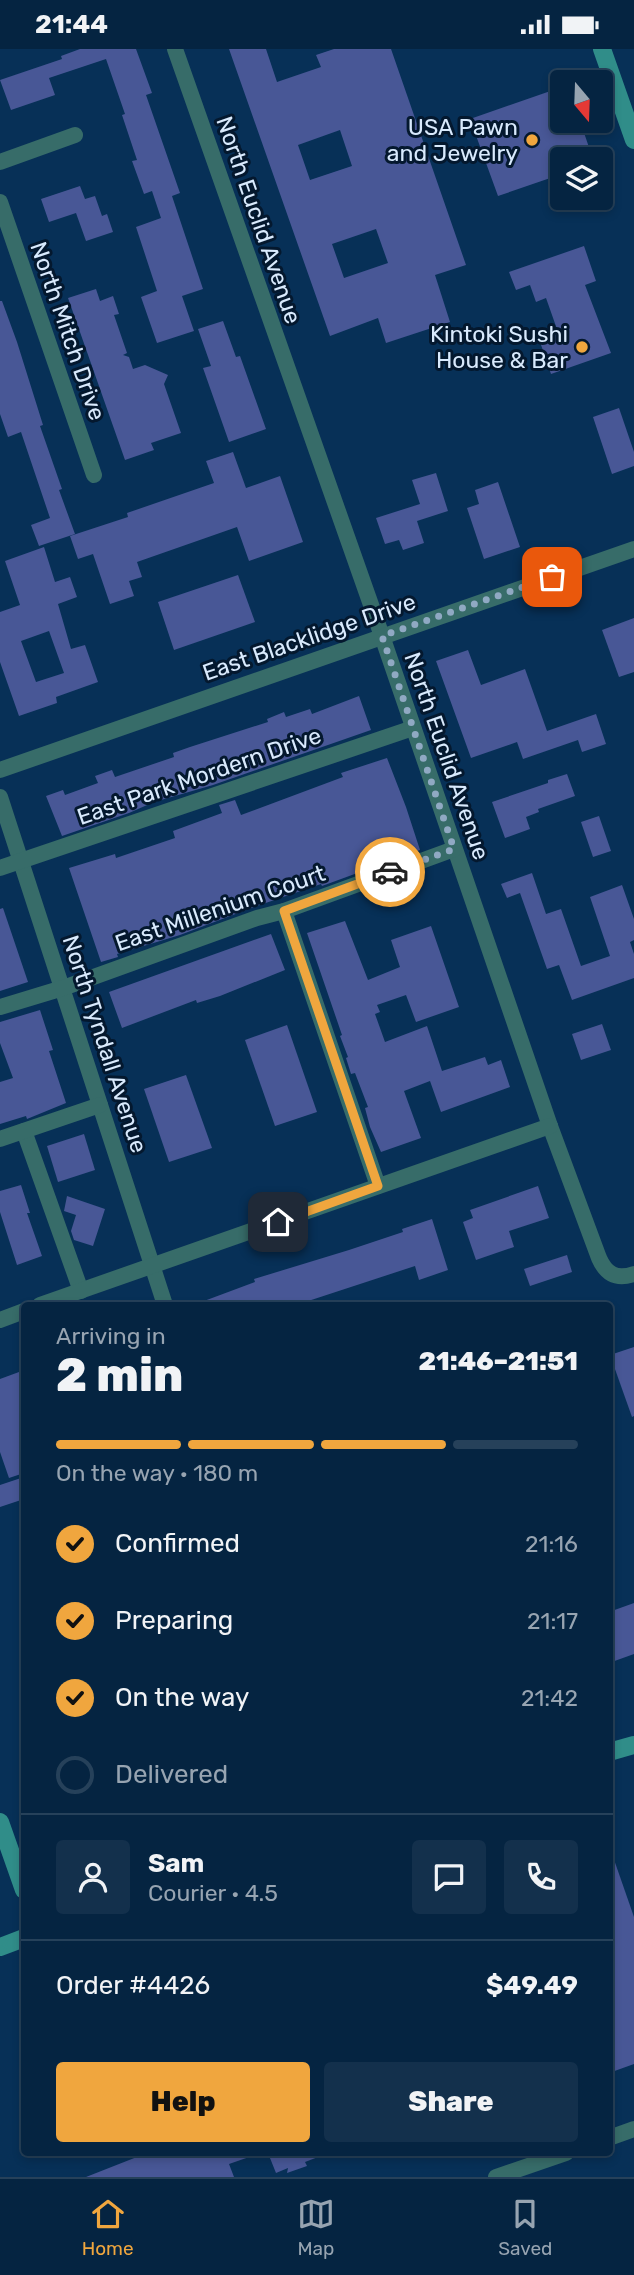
<!DOCTYPE html>
<html lang="en">
<head>
<meta charset="utf-8">
<style>
	body { margin:0; font-family:Rubik,sans-serif; background:#13304c; color:#f1f3f6; height:100vh; display:flex; flex-direction:column; font-size:26px; white-space:nowrap }
	* { box-sizing:border-box; margin:0 }
	p { font-size:23px; color:#97a4b1 }
	.icon { flex:none; width:38px; height:38px; fill:none; stroke:currentColor; stroke-width:2; stroke-linecap:round; stroke-linejoin:round }
	.map { position:relative; flex:1; overflow:hidden }
	.side { position:absolute; left:21px; top:1253px; width:592px; height:854px; display:flex; flex-direction:column; background:#052441; border-radius:7px; box-shadow:0 4px 10px #0003,0 0 0 2px #26415a }
	.side>* { flex:none }
	.needle { width:46px; rotate:161deg }
	.fabs { position:absolute; left:550px; top:21px; display:grid; gap:14px }
	.fabs a { display:grid; place-items:center; width:63px; height:63px; border-radius:7px; background:#052441; box-shadow:0 4px 10px #0003,0 0 0 2px #26415a; font-size:35px }
	.pin { position:absolute; display:grid; place-items:center; width:60px; height:60px; color:#fff; margin:-30px; border-radius:14px; box-shadow:0 4px 10px #0006 }
	.courier { position:absolute; display:grid; place-items:center; width:70px; height:70px; margin:-35px; border:5px solid #f0a63e; border-radius:50%; background:#fff; color:#222; box-shadow:0 2px 9px #0007 }
	.overview em { font-style:normal; font-weight:800 }
	.overview div { display:flex; flex-direction:column-reverse }
	.overview { display:flex; align-items:center; justify-content:space-between; height:119px; padding:0 35px }
	h1 { font-size:46px; font-weight:800; line-height:52px }
	.bar { display:grid; grid-template-columns:repeat(4,1fr); gap:10px 7px; align-content:center; height:84px; padding:0 35px }
	.bar i { height:9px; border-radius:5px; background:#26415a }
	.bar .current { background:#f0a63e }
	.bar p { grid-column:span 4 }
	.line { display:flex; align-items:center; gap:18px; padding:0 35px; border-top:2px solid #26415a }
	.line div { flex:1 }
	.round { display:grid; place-items:center; flex:none; width:74px; height:74px; border-radius:7px; background:#13304c }
	ol { padding:0 35px; list-style:none }
	li { display:flex; align-items:center; gap:21px; height:77px }
	li p { margin-inline-start:auto }
	li .icon { padding:7px; border-radius:50%; background:#f0a63e; color:#111; stroke-width:4 }
	li:last-child { color:#97a4b1 }
	li i { width:38px; height:38px; border:4px solid #26415a; border-radius:50% }
	.cta { display:flex; gap:14px; margin-top:auto; padding:14px 35px }
	.cta a { flex:1; height:80px; border-radius:7px; background:#f0a63e; color:#111; font-size:28px; font-weight:800; line-height:80px; text-align:center }
	.cta a+a { background:#13304c; color:#f1f3f6 }
	.status { display:flex; justify-content:space-between; align-items:center; height:49px; padding:0 35px; background:#052441; direction:ltr }
	.status svg { height:19px; fill:currentColor }
	.dock { display:flex; justify-content:space-around; align-items:center; height:98px; border-top:2px solid #26415a; background:#052441; font-size:19px; color:#97a4b1 }
	.dock a { display:grid; justify-items:center; gap:4px }
	.dock .current { color:#f0a63e }
	.map>svg:first-child { display:block }
	.building { fill:#485796; fill-rule:evenodd }
	.lines { fill:none; stroke-linecap:round; stroke-linejoin:round }
	.street { stroke:#376c69; stroke-width:16 }
	.secondary { stroke:#308d89; stroke-width:18 }
	.done { stroke:#90a9c3; stroke-width:7; stroke-dasharray:0 12.6 }
	.route { stroke:#f0a63e; stroke-width:9 }
	.poi-dot { fill:#f0a63e; stroke:#04182e; stroke-width:2.5 }
	.labels { text-anchor:middle; dominant-baseline:central; stroke-width:6; stroke-linejoin:round; paint-order:stroke }
	.poi-label { font-size:23px; fill:#d9eafd; stroke:#04182e; text-anchor:end }
	.street-label { font-size:23px; fill:#d9eafd; stroke:#04182e }
</style>
</head>
<body>
<div class="status"><b>21:44</b><svg viewBox="0 0 49 12"><path d="M0 12V9h3v3zM5 12V6h3v6zM10 12V3h3v9zM15 12V0h3v12zM26 1h20v11H26zM47 4h2v5h-2z"/></svg></div>
<div class="map">
<svg width="634" height="2128" viewBox="0 0 634 2128">
	<rect width="100%" height="100%" fill="#073057"/>
	<g class="building">
		<polygon points="80,0 136,0 152,44 146,46 180,144 172,147 203,240 182,247 194,282 157,294 141,248 157,242 136,178 161,169 152,142 144,145 132,112 137,111 122,66 125,65 106,10 49,29 55,46 11,61 0,31 62,10 61,7"/>
		<path d="M229,0h37l11,33 44,-15 -5,-12 18,-6h57l75,216 -31,10 15,47 -64,21 -8,-25 -48,18zM340,81l12,36 -42,14 -12,-35zM376,180l12,34 -44,15 -12,-34z"/>
		<polygon points="562,38 562,72 580,72 593,110 562,110 562,125 498,147 470,70"/>
		<polygon points="80,137 85,150 95,147 102,167 107,165 113,183 86,192 76,164 49,173 41,150"/>
		<polygon points="584,197 596,232 585,236 611,304 551,325 539,290 558,283 546,249 536,253 530,236 516,241 509,223"/>
		<polygon points="96,240 100,252 113,247 119,265 114,266 127,304 123,306 129,308 133,320 145,316 168,326 164,335 181,384 151,394 154,401 125,411 68,249"/>
		<polygon points="0,252 2,252 17,293 43,376 40,377 62,440 59,441 75,485 39,497 31,476 50,469 21,383 8,388 0,365"/>
		<polygon points="223,272 236,308 240,307 266,380 229,393 203,319 211,317 198,280"/>
		<polygon points="619,359 634,403 634,417 612,425 593,368"/>
		<polygon points="233,403 246,439 280,427 303,493 249,512 237,478 137,513 142,528 129,532 134,547 110,555 93,505 78,510 70,487 128,468 127,464 214,434 206,412"/>
		<polygon points="436,424 448,462 417,472 424,494 403,501 399,491 385,495 376,469 420,455 412,431"/>
		<polygon points="498,433 520,498 484,510 467,459 479,455 475,441"/>
		<path d="M44,498l11,35 15,-5 7,20 -19,7 13,45 14,-4 13,37 -42,15 1,6 -38,13 -19,-54v-50l20,-7 -15,-44zM49,582l15,42 -28,9 -15,-41z"/>
		<polygon points="238,526 255,573 174,601 158,553"/>
		<polygon points="634,569 634,623 619,628 602,581"/>
		<polygon points="468,601 481,636 525,620 547,682 596,665 606,695 582,703 578,691 523,710 517,693 471,709 436,612"/>
		<polygon points="359,647 371,681 213,736 154,753 129,764 62,787 46,747 63,741 65,746 98,734 95,727 112,721 115,728 174,708 173,704 190,698 268,673 267,670 284,663 286,668 310,660 312,665"/>
		<polygon points="387,709 406,758 420,801 322,837 321,835 254,858 180,886 117,905 118,908 101,913 69,819 115,805 116,809 175,789 173,782 222,764 219,756 235,751 241,766 343,728 341,724"/>
		<polygon points="567,725 575,747 538,760 539,763 526,768 530,780 505,789 492,753 548,734 548,731"/>
		<polygon points="599,767 611,802 593,808 581,773"/>
		<polygon points="532,824 546,865 561,860 581,917 610,907 590,848 622,836 634,870 634,891 630,893 634,905 634,929 572,951 559,916 547,920 520,844 507,849 501,835"/>
		<polygon points="3,859 28,933 0,942 0,860"/>
		<polygon points="345,872 368,931 400,918 391,891 431,877 459,958 416,973 406,946 377,956 380,963 375,965 385,993 427,977 442,1022 485,1008 488,1016 501,1011 510,1038 441,1063 430,1032 404,1042 421,1089 381,1103 370,1078 365,1059 368,1058 355,1024 351,1025 346,1009 348,1008 340,987 342,986 307,884"/>
		<polygon points="271,885 285,921 220,947 197,954 196,951 122,979 109,943"/>
		<polygon points="40,961 53,1001 49,1002 66,1054 27,1070 26,1067 0,1075 0,1033 13,1029 0,994 0,973"/>
		<polygon points="602,975 611,1001 581,1011 572,985"/>
		<polygon points="287,976 317,1063 275,1077 245,991"/>
		<polygon points="186,1026 212,1099 169,1113 144,1040"/>
		<polygon points="84,1085 95,1121 58,1133 47,1097"/>
		<polygon points="21,1136 30,1164 27,1164 42,1207 17,1216 0,1163 0,1142"/>
		<polygon points="538,1137 549,1169 509,1182 514,1198 476,1211 463,1173 473,1169 470,1161"/>
		<polygon points="67,1147 105,1160 93,1197 74,1191 71,1182 76,1166 64,1162"/>
		<polygon points="432,1170 448,1221 419,1231 415,1217 296,1256 196,1256 196,1255 255,1233 254,1230 349,1201 403,1183 402,1180"/>
		<polygon points="567,1206 572,1223 530,1237 524,1220"/>
		<polygon points="634,1298 634,1367 632,1368 610,1306"/>
		<polygon points="19,1323 24,1339 24,1424 9,1429 0,1403 0,1330"/>
		<polygon points="21,1429 24,1450 0,1458 0,1436"/>
		<polygon points="634,1554 634,1605 609,1614 609,1563"/>
		<polygon points="611,1802 634,1868 634,2015 609,2024 609,1803"/>
		<polygon points="147,2104 255,2104 255,2106 229,2115 234,2128 86,2128"/>
		<polygon points="268,2104 326,2104 326,2105 305,2113 307,2117 287,2124 288,2119 276,2124"/>
	</g>
	<g class="lines">
		<g class="street">
			<path d="M175,0l207,587 168,490 49,132c7,16 17,22 35,16"/>
			<polyline points="0,113 75,86"/>
			<polyline points="0,153 94,426"/>
			<polyline points="0,721 634,500"/>
			<polyline points="0,748 165,1256"/>
			<polyline points="0,819 413,679"/>
			<polyline points="284,862 378,1137"/>
			<polyline points="0,958 63,939 257,869 284,862 454,800"/>
			<polyline points="24,1082 81,1242"/>
			<polyline points="0,1090 100,1056"/>
			<polyline points="40,1256 550,1077"/>
			<polyline points="0,1271 24,1262"/>
			<polyline points="609,2089 634,2080"/>
			<polyline points="496,2128 566,2104"/>
		</g>
		<g class="secondary">
			<polyline points="602,0 634,91"/>
			<polyline points="609,1703 634,1696"/>
			<polyline points="0,1773 24,1841"/>
			<polyline points="0,1898 24,1889"/>
		</g>
	</g>
	<g class="lines">
		<polyline class="done" points="390,823 454,800 382,587 552,528"/>
		<polyline class="route" points="278,1173 378,1137 284,862 390,823"/>
	</g>
	<g class="poi-dot">
		<circle cx="532" cy="91" r="7"/>
		<circle cx="582" cy="298" r="7"/>
	</g>
	<g class="labels">
		<g class="poi-label">
			<text x="518" y="78">USA Pawn<tspan x="518" dy="26">and Jewelry</tspan></text>
			<text x="568" y="285">Kintoki Sushi<tspan x="568" dy="26">House &amp; Bar</tspan></text>
		</g>
		<g class="street-label">
			<text transform="translate(259 171) rotate(71)">North Euclid Avenue</text>
			<text transform="translate(68 282) rotate(71)">North Mitch Drive</text>
			<text transform="translate(309 588) rotate(-19)">East Blacklidge Drive</text>
			<text transform="translate(447 707) rotate(71)">North Euclid Avenue</text>
			<text transform="translate(199 727) rotate(-19)">East Park Mordern Drive</text>
			<text transform="translate(220 859) rotate(-19)">East Millenium Court</text>
			<text transform="translate(105 995) rotate(72)">North Tyndall Avenue</text>
		</g>
	</g>
</svg>
<div class="fabs">
<a><svg class="needle" viewBox="-14 -14 28 28"><path d="M0-13l5 13h-10z" fill="#e53935"/><path d="M0 13l5-13h-10z" fill="#97a4b1"/></svg></a>
<a><svg class="icon" aria-label="layers" viewBox="0 0 24 24"><path d="M12 4l9 5-9 5-9-5zM3 14l9 5 9-5"/></svg></a>
</div>
<div class="pin" style="left:552px;top:528px;background:#ea580c"><svg class="icon" aria-label="bag" viewBox="0 0 24 24"><path d="M5 8h14l-1 12H6zM9 8a3 3 0 0 1 6 0"/></svg></div>
<div class="pin" style="left:278px;top:1173px;background:#1f2937"><svg class="icon" aria-label="home" viewBox="0 0 24 24"><path d="M3 11l9-7 9 7M6 9v11h12V9"/></svg></div>
<div class="courier" style="left:390px;top:823px"><svg class="icon" aria-label="car" viewBox="0 0 24 24"><path d="M5 17H2v-5l4-1 3-4h7l3 4 3 1v5h-3M9 17h6M6 11h13"/><circle cx="7" cy="17" r="2"/><circle cx="17" cy="17" r="2"/></svg></div>
<section class="side">
<div class="overview"><div><h1>2 min</h1><p>Arriving in</p></div><em>21:46–21:51</em></div>
<div class="bar"><i class="current"></i><i class="current"></i><i class="current"></i><i></i><p>On the way · 180 m</p></div>
<ol>
<li><svg class="icon" aria-label="check" viewBox="0 0 24 24"><path d="M5 12l5 5 9-10"/></svg>Confirmed<p>21:16</p></li>
<li><svg class="icon" aria-label="check" viewBox="0 0 24 24"><path d="M5 12l5 5 9-10"/></svg>Preparing<p>21:17</p></li>
<li><svg class="icon" aria-label="check" viewBox="0 0 24 24"><path d="M5 12l5 5 9-10"/></svg>On the way<p>21:42</p></li>
<li><i></i>Delivered</li>
</ol>
<div class="line" style="height:126px"><a class="round"><svg class="icon" aria-label="person" viewBox="0 0 24 24"><circle cx="12" cy="8" r="4"/><path d="M4 21q1-7 8-7t8 7"/></svg></a><div><b>Sam</b><p>Courier · 4.5</p></div><a class="round"><svg class="icon" aria-label="chat" viewBox="0 0 24 24"><path d="M4 5h16v11H9l-5 4z"/></svg></a><a class="round"><svg class="icon" aria-label="phone" viewBox="0 0 24 24"><path d="M5 4h4l2 5-3 2q2 4 5 5l2-3 5 2v4C11 20 4 13 5 4z"/></svg></a></div>
<div class="line" style="height:91px"><div>Order #4426</div><b>$49.49</b></div>
<div class="cta"><a>Help</a><a>Share</a></div>
</section>
</div>
<nav class="dock">
<a class="current"><svg class="icon" aria-label="home" viewBox="0 0 24 24"><path d="M3 11l9-7 9 7M6 9v11h12V9"/></svg>Home</a>
<a><svg class="icon" aria-label="map" viewBox="0 0 24 24"><path d="M3 6l6-2 6 2 6-2v14l-6 2-6-2-6 2zM9 4v14M15 6v14"/></svg>Map</a>
<a><svg class="icon" aria-label="saved" viewBox="0 0 24 24"><path d="M7 4h10v16l-5-4-5 4z"/></svg>Saved</a>
</nav>
</body>
</html>
